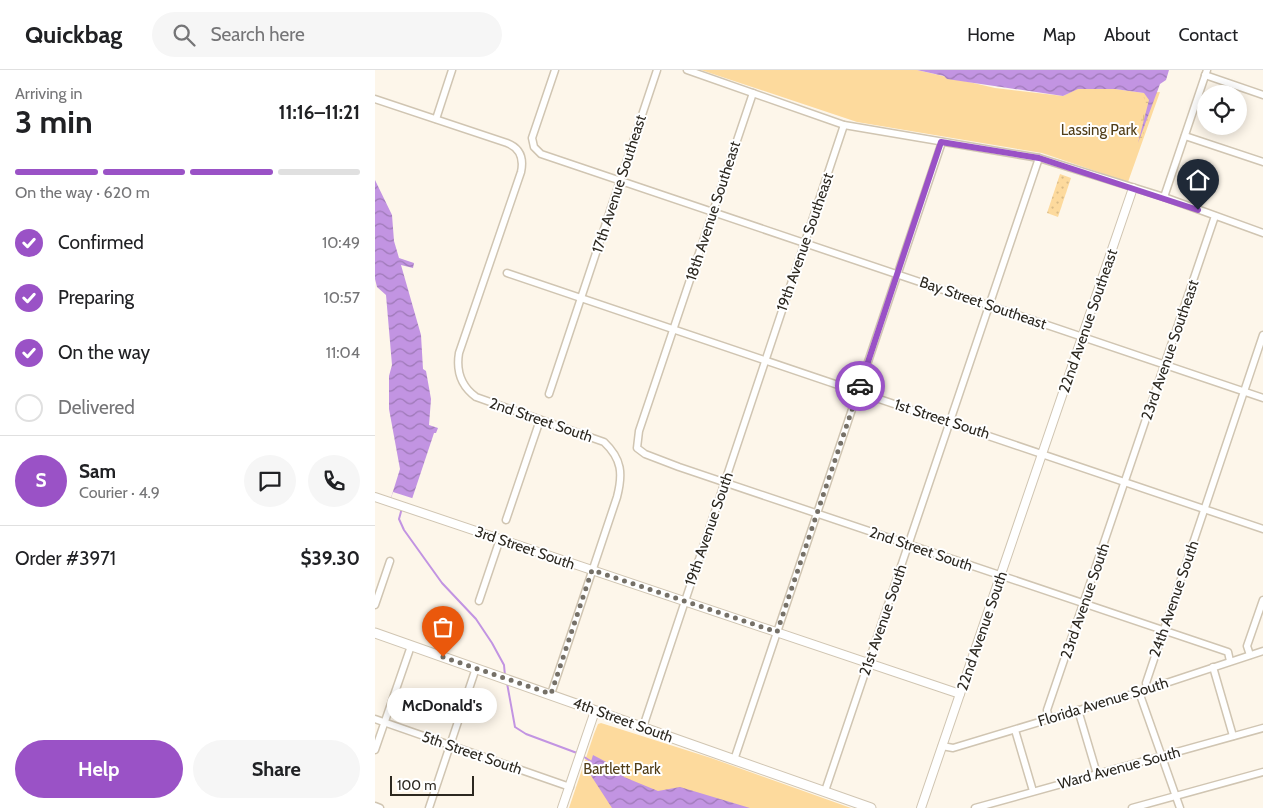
<!DOCTYPE html>
<html lang="en">
<head>
<meta charset="utf-8">
<style>
	body { margin:0; font-family:Cabin,sans-serif; background:#f6f6f6; color:#202124; height:100vh; display:flex; flex-direction:column; font-size:19px; white-space:nowrap }
	* { box-sizing:border-box; margin:0 }
	p { font-size:16px; color:#757577 }
	.icon { flex:none; width:28px; height:28px; fill:none; stroke:currentColor; stroke-width:2; stroke-linecap:round; stroke-linejoin:round }
	.map { position:relative; flex:1; overflow:hidden }
	.drawer { display:flex; flex-direction:column; background:#fff; width:375px }
	.drawer>* { flex:none }
	.buttons { position:absolute; left:822px; top:15px; display:grid; gap:10px }
	.buttons a { display:grid; place-items:center; width:50px; height:50px; border-radius:50%; background:#fff; box-shadow:0 2px 12px #0003; font-size:25px }
	.scale { position:absolute; left:15px; bottom:12px; width:84px; box-sizing:border-box; padding-left:5px; border:2px solid #2c2820; border-top:0; font-size:14px; line-height:18px; white-space:nowrap; color:#2c2820; -webkit-text-stroke:4px #fff; paint-order:stroke }
	.pin { position:absolute; display:grid; place-items:center; width:42px; height:42px; color:#fff; margin:-51px -21px; border-radius:50% 50% 50% 0; rotate:-45deg; box-shadow:0 0 5px #0007 }
	.pin .icon { rotate:45deg }
	.courier { position:absolute; display:grid; place-items:center; width:50px; height:50px; margin:-25px; border:4px solid #9a52c6; border-radius:50%; background:#fff; color:#222; box-shadow:0 1px 6px #0007 }
	.bubble { position:absolute; height:35px; border-radius:18px; background:#fff; box-shadow:0 2px 12px #0003; font-size:16px; font-weight:700; line-height:35px; text-align:center }
	.summary em { font-style:normal; font-weight:700 }
	.summary div { display:flex; flex-direction:column-reverse }
	.summary { display:flex; align-items:center; justify-content:space-between; height:85px; padding:0 15px }
	h1 { font-size:32px; font-weight:700; line-height:38px }
	.bar { display:grid; grid-template-columns:repeat(4,1fr); gap:8px 5px; align-content:center; height:60px; padding:0 15px }
	.bar i { height:6px; border-radius:4px; background:#e0e0e0 }
	.bar .selected { background:#9a52c6 }
	.bar p { grid-column:span 4 }
	.line { display:flex; align-items:center; gap:12px; padding:0 15px; border-top:1px solid #e0e0e0 }
	.line div { flex:1 }
	.round { display:grid; place-items:center; flex:none; width:52px; height:52px; border-radius:26px; background:#f6f6f6 }
	ol { padding:0 15px; list-style:none }
	li { display:flex; align-items:center; gap:15px; height:55px }
	li p { margin-inline-start:auto }
	li .icon { padding:5px; border-radius:50%; background:#9a52c6; color:#fff; stroke-width:4 }
	li:last-child { color:#757577 }
	li i { width:28px; height:28px; border:2px solid #e0e0e0; border-radius:50% }
	.button { display:flex; gap:10px; margin-top:auto; padding:10px 15px }
	.button a { flex:1; height:58px; border-radius:30px; background:#9a52c6; color:#fff; font-size:20px; font-weight:700; line-height:58px; text-align:center }
	.button a+a { background:#f6f6f6; color:#202124 }
	header { display:flex; align-items:center; gap:30px; box-sizing:border-box; height:70px; padding:0 25px; background:#fff; border-bottom:1px solid #e0e0e0 }
	header strong { font-size:24px }
	nav { display:flex; gap:28px; margin-inline-start:auto; font-size:18px }
	.search { width:350px; height:45px; background:#f6f6f6; display:flex; align-items:center; gap:12px; box-sizing:border-box; padding:0 18px; border-radius:28px; color:#757577; font-size:19px }
	main { display:flex; flex:1; min-height:0 }
	.map>svg:first-child { display:block }
	.green { fill:#fdda9d }
	.wetland { fill:url(#wetland-marsh) }
	.garden { fill:url(#garden-dots) }
	.water { fill:url(#water-waves) }
	.pier { fill:#fdf6ea }
	.lines { fill:none; stroke-linecap:round; stroke-linejoin:round }
	.stream { stroke:#c294e2; stroke-width:2 }
	.minor-casing { stroke:#d0c5b2; stroke-width:9 }
	.tertiary-casing { stroke:#d0c5b2; stroke-width:10 }
	.secondary-casing { stroke:#d0c5b2; stroke-width:11 }
	.minor { stroke:#fff; stroke-width:6 }
	.tertiary { stroke:#fff; stroke-width:8 }
	.secondary { stroke:#fff; stroke-width:9 }
	.done { stroke:#757067; stroke-width:5; stroke-dasharray:0 9 }
	.route { stroke:#9a52c6; stroke-width:6 }
	.labels { text-anchor:middle; dominant-baseline:central; stroke-width:4; stroke-linejoin:round; paint-order:stroke }
	.park-label { font-size:15px; fill:#513d17; stroke:#fff }
	.street-label { font-size:15px; fill:#2c2820; stroke:#fff }
</style>
</head>
<body>
<header>
<strong>Quickbag</strong>
<div class="search"><svg class="icon" aria-label="search" viewBox="0 0 24 24"><circle cx="10" cy="10" r="6"/><path d="M15 15l6 6"/></svg>Search here</div>
<nav><a>Home</a><a>Map</a><a>About</a><a>Contact</a></nav>
</header>
<main>
<section class="drawer">
<div class="summary"><div><h1>3 min</h1><p>Arriving in</p></div><em>11:16–11:21</em></div>
<div class="bar"><i class="selected"></i><i class="selected"></i><i class="selected"></i><i></i><p>On the way · 620 m</p></div>
<ol>
<li><svg class="icon" aria-label="check" viewBox="0 0 24 24"><path d="M5 12l5 5 9-10"/></svg>Confirmed<p>10:49</p></li>
<li><svg class="icon" aria-label="check" viewBox="0 0 24 24"><path d="M5 12l5 5 9-10"/></svg>Preparing<p>10:57</p></li>
<li><svg class="icon" aria-label="check" viewBox="0 0 24 24"><path d="M5 12l5 5 9-10"/></svg>On the way<p>11:04</p></li>
<li><i></i>Delivered</li>
</ol>
<div class="line" style="height:90px"><b class="round" style="background:#9a52c6;color:#fff">S</b><div><b>Sam</b><p>Courier · 4.9</p></div><a class="round"><svg class="icon" aria-label="chat" viewBox="0 0 24 24"><path d="M4 5h16v11H9l-5 4z"/></svg></a><a class="round"><svg class="icon" aria-label="phone" viewBox="0 0 24 24"><path d="M5 4h4l2 5-3 2q2 4 5 5l2-3 5 2v4C11 20 4 13 5 4z"/></svg></a></div>
<div class="line" style="height:65px"><div>Order #3971</div><b>$39.30</b></div>
<div class="button"><a>Help</a><a>Share</a></div>
</section>
<div class="map">
<svg width="888" height="738" viewBox="0 0 888 738">
	<defs>
		<pattern id="wetland-marsh" width="20" height="14" patternUnits="userSpaceOnUse" patternTransform="scale(1.25)"><rect width="20" height="14" fill="#fdda9d"/><path d="M1 5h8M5 5V1M11 12h8M15 12V8" fill="none" stroke="#d9bb87"/></pattern>
		<pattern id="garden-dots" width="8" height="8" patternUnits="userSpaceOnUse" patternTransform="scale(1.25)"><rect width="8" height="8" fill="#fdda9d"/><path d="M2 2h.1M6 6h.1" fill="none" stroke="#d9bb87" stroke-width="1.8" stroke-linecap="round"/></pattern>
		<pattern id="water-waves" width="16" height="10" patternUnits="userSpaceOnUse" patternTransform="scale(1.25)"><rect width="16" height="10" fill="#c294e2"/><path d="M0 5q4-4 8 0t8 0" fill="none" stroke="#9e79b7"/></pattern>
	</defs>
	<rect width="100%" height="100%" fill="#fdf6ea"/>
	<g class="green">
		<polygon points="326,0 542,0 620,18 688,26 702,19 740,19 769,23 785,22 753,112 667,83 482,52"/>
		<polygon points="226,653 336,688 476,738 194,738 219,664 223,654"/>
	</g>
	<polygon class="wetland" points="784,15 765,74 762,74 760,72 771,32 768,26 769,23"/>
	<polygon class="garden" points="685,104 696,108 683,147 672,143"/>
	<g class="water">
		<polygon points="542,0 794,0 791,10 785,14 763,73 774,30 769,23 740,19 703,19 688,26 572,9 569,6"/>
		<polygon points="0,110 17,145 19,171 24,188 39,193 38,198 26,195 46,265 48,299 51,301 56,329 54,355 63,358 61,363 59,363 34,438 15,431 25,399 14,339 14,306 17,295 11,225 2,217 0,209"/>
		<polygon points="218,685 239,696 249,707 283,721 305,717 375,738 237,738 213,701"/>
	</g>
	<polygon class="pier" points="18,422 40,429 37,439 14,434"/>
	<g class="lines">
		<g class="stream">
			<polyline points="27,438 24,449 29,460 67,513 101,549 117,573 129,595 130,606"/>
			<polyline points="132,613 140,657 151,664 202,683"/>
			<polyline points="206,685 217,692"/>
		</g>
		<g class="minor-casing">
			<g id="minor">
				<polyline points="180,0 157,68 159,77 166,84 888,328"/>
				<polyline points="312,0 469,55 664,88 789,127 888,163"/>
				<polyline points="830,5 888,25"/>
				<polyline points="378,23 264,361 262,378 270,384 304,397 853,582 855,591"/>
				<path d="M0,29l132,44c13,5 17,15 14,29l-62,181c-3,18 2,33 17,44l128,45c18,17 19,32 13,55l-66,197"/>
				<polyline points="61,49 77,0"/>
				<polyline points="810,66 888,92"/>
				<polyline points="789,127 832,0"/>
				<polyline points="132,203 888,459"/>
				<polyline points="174,324 282,0"/>
				<polyline points="131,450 165,350"/>
				<polyline points="104,531 125,469"/>
				<polyline points="0,535 15,491"/>
				<polyline points="875,585 872,576 888,530"/>
				<polyline points="838,597 858,666"/>
				<polyline points="772,619 771,613 888,265"/>
				<polyline points="764,622 805,738"/>
				<polyline points="703,640 722,704"/>
				<polyline points="0,649 195,717"/>
				<polyline points="674,649 672,640 840,146"/>
				<polyline points="268,657 469,55"/>
				<polyline points="640,660 658,721"/>
				<polyline points="567,676 578,678 764,622 888,581"/>
				<polyline points="0,680 36,576"/>
				<polyline points="359,690 567,72"/>
				<polyline points="450,721 664,88"/>
				<polyline points="0,736 5,738"/>
				<polyline points="54,738 101,598"/>
				<polyline points="600,738 888,658"/>
				<polyline points="757,738 888,702"/>
			</g>
		</g>
		<g class="tertiary-casing">
			<g id="tertiary">
				<polyline points="0,427 585,624"/>
				<polyline points="187,738 220,641"/>
				<polyline points="546,738 758,118"/>
			</g>
		</g>
		<g class="secondary-casing">
			<polyline id="secondary" points="0,563 496,738"/>
		</g>
		<use href="#minor" class="minor"/>
		<use href="#tertiary" class="tertiary"/>
		<use href="#secondary" class="secondary"/>
	</g>
	<g class="lines">
		<polyline class="done" points="68,587 176,624 217,500 402,562 485,316"/>
		<polyline class="route" points="485,316 566,72 664,88 823,140"/>
	</g>
	<g class="labels">
		<g class="park-label">
			<text x="724" y="60">Lassing Park</text>
			<text x="247" y="699">Bartlett Park</text>
		</g>
		<g class="street-label">
			<text transform="translate(244 114) rotate(-72)">17th Avenue Southeast</text>
			<text transform="translate(338 141) rotate(-72)">18th Avenue Southeast</text>
			<text transform="translate(430 172) rotate(-71)">19th Avenue Southeast</text>
			<text transform="translate(608 233) rotate(19)">Bay Street Southeast</text>
			<text transform="translate(713 251) rotate(-71)">22nd Avenue Southeast</text>
			<text transform="translate(795 280) rotate(-71)">23rd Avenue Southeast</text>
			<text transform="translate(567 349) rotate(18)">1st Street South</text>
			<text transform="translate(166 350) rotate(19)">2nd Street South</text>
			<text transform="translate(334 459) rotate(-71)">19th Avenue South</text>
			<text transform="translate(150 478) rotate(19)">3rd Street South</text>
			<text transform="translate(546 479) rotate(19)">2nd Street South</text>
			<text transform="translate(799 529) rotate(-71)">24th Avenue South</text>
			<text transform="translate(710 531) rotate(-71)">23rd Avenue South</text>
			<text transform="translate(508 550) rotate(-71)">21st Avenue South</text>
			<text transform="translate(607 561) rotate(-71)">22nd Avenue South</text>
			<text transform="translate(728 632) rotate(-17)">Florida Avenue South</text>
			<text transform="translate(248 650) rotate(20)">4th Street South</text>
			<text transform="translate(97 683) rotate(19)">5th Street South</text>
			<text transform="translate(744 698) rotate(-15)">Ward Avenue South</text>
		</g>
	</g>
</svg>
<div class="buttons">
<a><svg class="icon" aria-label="locate" viewBox="0 0 24 24"><circle cx="12" cy="12" r="6"/><path d="M12 2v4M12 18v4M2 12h4M18 12h4"/></svg></a>
</div>
<div class="scale">100 m</div>
<div class="pin" style="left:68px;top:587px;background:#ea580c"><svg class="icon" aria-label="bag" viewBox="0 0 24 24"><path d="M5 8h14l-1 12H6zM9 8a3 3 0 0 1 6 0"/></svg></div>
<div class="pin" style="left:823px;top:140px;background:#1f2937"><svg class="icon" aria-label="home" viewBox="0 0 24 24"><path d="M3 11l9-7 9 7M6 9v11h12V9"/></svg></div>
<div class="courier" style="left:485px;top:316px"><svg class="icon" aria-label="car" viewBox="0 0 24 24"><path d="M5 17H2v-5l4-1 3-4h7l3 4 3 1v5h-3M9 17h6M6 11h13"/><circle cx="7" cy="17" r="2"/><circle cx="17" cy="17" r="2"/></svg></div>
<div class="bubble" style="left:12px;top:618px;width:110px">McDonald's</div>
</div>
</main>
</body>
</html>
